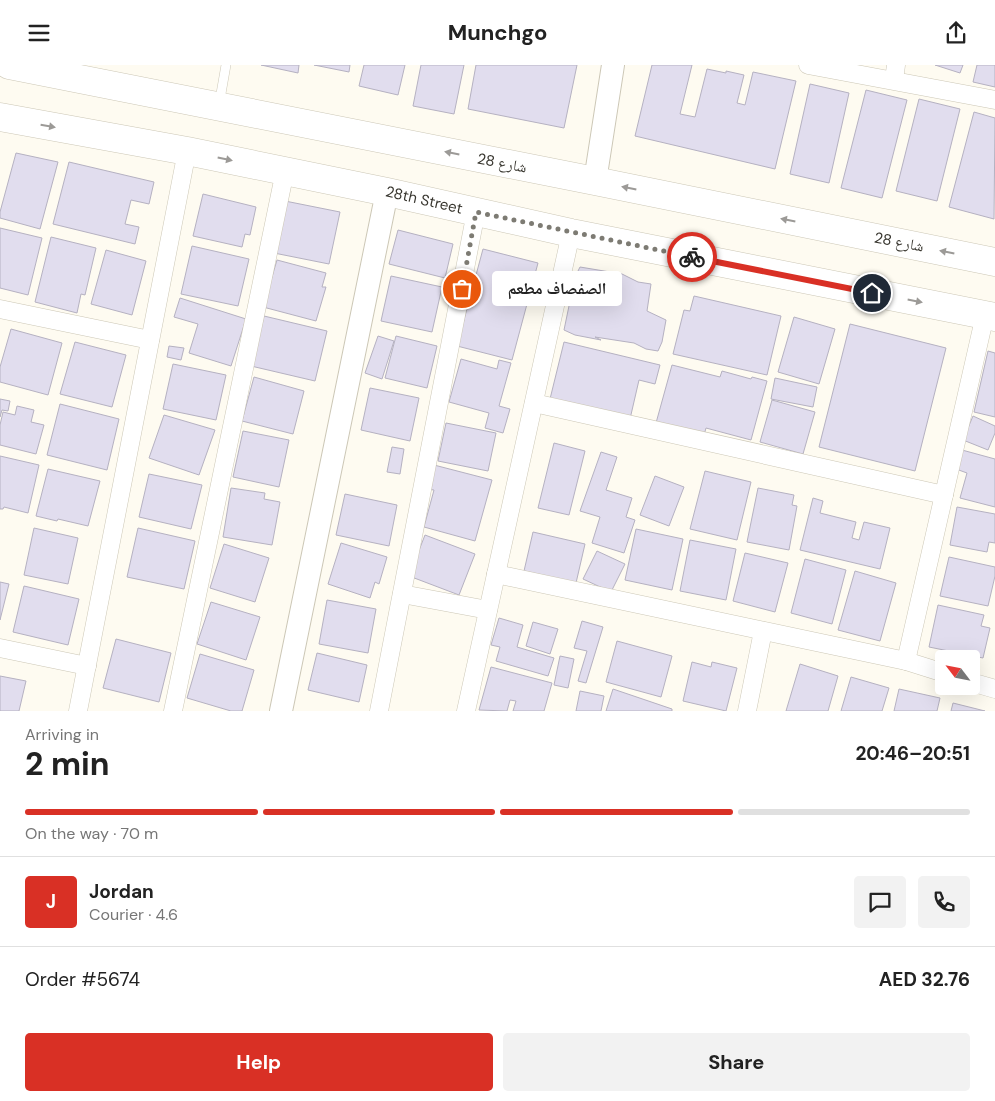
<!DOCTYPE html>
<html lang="en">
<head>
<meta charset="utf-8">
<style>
	body { margin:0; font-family:"DM Sans","Noto Naskh Arabic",sans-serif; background:#f2f2f2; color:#222; height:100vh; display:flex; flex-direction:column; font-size:19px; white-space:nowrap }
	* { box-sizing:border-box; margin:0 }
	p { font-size:16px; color:#767676 }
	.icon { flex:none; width:28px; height:28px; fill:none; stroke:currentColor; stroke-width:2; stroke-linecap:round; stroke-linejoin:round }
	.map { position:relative; height:646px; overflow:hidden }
	.sheet { display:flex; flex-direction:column; background:#fff; flex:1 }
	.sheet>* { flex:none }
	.needle { width:32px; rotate:302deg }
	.fabs { position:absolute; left:935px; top:585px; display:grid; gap:10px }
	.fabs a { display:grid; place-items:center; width:45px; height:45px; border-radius:5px; background:#fff; box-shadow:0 5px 20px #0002; font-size:25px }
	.pin { position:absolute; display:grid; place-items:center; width:42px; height:42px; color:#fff; margin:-21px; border:2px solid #fff; border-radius:50%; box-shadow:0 1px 5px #0007 }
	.courier { position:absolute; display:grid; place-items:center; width:50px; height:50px; margin:-25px; border:4px solid #d93025; border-radius:50%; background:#fff; color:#222; box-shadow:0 1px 6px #0007 }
	.bubble { position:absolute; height:35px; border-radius:5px; background:#fff; box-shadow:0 5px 20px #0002; font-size:16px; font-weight:700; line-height:35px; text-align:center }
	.headline em { font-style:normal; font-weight:700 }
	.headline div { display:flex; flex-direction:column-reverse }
	.headline { display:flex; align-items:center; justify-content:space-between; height:85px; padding:0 25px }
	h1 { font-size:32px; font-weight:700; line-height:38px }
	.bar { display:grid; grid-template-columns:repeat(4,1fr); gap:8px 5px; align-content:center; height:60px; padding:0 25px }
	.bar i { height:6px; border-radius:4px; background:#e0e0e0 }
	.bar .active { background:#d93025 }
	.bar p { grid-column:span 4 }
	.line { display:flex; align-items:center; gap:12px; padding:0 25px; border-top:1px solid #e0e0e0 }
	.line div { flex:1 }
	.round { display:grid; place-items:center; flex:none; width:52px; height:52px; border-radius:5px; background:#f2f2f2 }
	.primary-button { display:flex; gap:10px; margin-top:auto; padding:10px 25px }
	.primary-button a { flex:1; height:58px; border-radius:5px; background:#d93025; color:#fff; font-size:20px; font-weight:700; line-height:58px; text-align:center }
	.primary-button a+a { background:#f2f2f2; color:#222 }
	header { display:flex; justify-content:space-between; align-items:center; height:65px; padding:0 25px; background:#fff; font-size:22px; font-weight:700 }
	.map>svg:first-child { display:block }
	.building { fill:#e1ddee; stroke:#b5b1c1 }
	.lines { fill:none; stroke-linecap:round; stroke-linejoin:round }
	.service-casing { stroke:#ccc7b6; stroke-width:10 }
	.minor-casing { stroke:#ccc7b6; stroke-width:19 }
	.tertiary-casing { stroke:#ccc7b6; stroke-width:24 }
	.primary-casing { stroke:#ccc7b6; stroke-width:29 }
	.service { stroke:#fff; stroke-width:9 }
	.minor { stroke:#fff; stroke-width:18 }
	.tertiary { stroke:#fff; stroke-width:22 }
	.primary { stroke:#fff; stroke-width:28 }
	.oneway { fill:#9c9a97 }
	.done { stroke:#7d7b73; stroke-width:5; stroke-dasharray:0 9 }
	.route { stroke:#d93025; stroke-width:6 }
	.labels { text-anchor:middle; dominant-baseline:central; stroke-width:4.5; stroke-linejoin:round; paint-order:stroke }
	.street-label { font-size:15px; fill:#38362f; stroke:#fff }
</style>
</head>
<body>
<header><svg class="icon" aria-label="menu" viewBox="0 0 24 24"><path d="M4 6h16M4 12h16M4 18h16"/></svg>Munchgo<svg class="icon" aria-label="share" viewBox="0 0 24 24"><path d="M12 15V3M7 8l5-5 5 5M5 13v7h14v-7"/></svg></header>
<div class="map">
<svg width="995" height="646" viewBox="0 0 995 646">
	<rect width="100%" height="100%" fill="#fefbf1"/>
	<g class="building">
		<polygon points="261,0 299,0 298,8"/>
		<polygon points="314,0 350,0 349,7"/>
		<polygon points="364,0 405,0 398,30 359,21"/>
		<polygon points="421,0 464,0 454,49 413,41"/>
		<polygon points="476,0 577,0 564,63 468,44"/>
		<polygon points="652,0 692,0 680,49 695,52 707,4 726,8 726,6 744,10 737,38 745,40 753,7 796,16 775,104 635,71"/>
		<polygon points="935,0 963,0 960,8"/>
		<polygon points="977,0 995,0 995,22 973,17"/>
		<polygon points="810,19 849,28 829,118 790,109"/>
		<polygon points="866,25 907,35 882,133 841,123"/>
		<polygon points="919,34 960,44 937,136 896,126"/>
		<polygon points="974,47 995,53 994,154 949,142"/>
		<polygon points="16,88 58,97 40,164 0,153 0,147"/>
		<polygon points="69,97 154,117 149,139 131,135 125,159 139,162 135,179 53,159"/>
		<polygon points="203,129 256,142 250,170 245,169 242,182 193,171"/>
		<polygon points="285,136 340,147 329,199 274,188"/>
		<polygon points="0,163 42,173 28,230 0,223"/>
		<polygon points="398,165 453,179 445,213 389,199"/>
		<polygon points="51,172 96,183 85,230 81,229 77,248 35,237"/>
		<polygon points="192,181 249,194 238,241 181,229"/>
		<polygon points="483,184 538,198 512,295 457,281"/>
		<polygon points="106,185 146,196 132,250 91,239"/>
		<polygon points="277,195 326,208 322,222 326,222 316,256 263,242"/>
		<polygon points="580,202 622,209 638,217 651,219 647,246 666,255 662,277 658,286 646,284 634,278 595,272 601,275 575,270 564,265 575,212"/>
		<polygon points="391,211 442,222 432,267 381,256"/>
		<polygon points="694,231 781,251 767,310 673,289 684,245 690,246"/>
		<polygon points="180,233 246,254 231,301 189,288 198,259 174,252"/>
		<polygon points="264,251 327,266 315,316 251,301"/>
		<polygon points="794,252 835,264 819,319 778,307"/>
		<polygon points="850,259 946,283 915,406 819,382"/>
		<polygon points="11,264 62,278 48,330 0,317 0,302"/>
		<polygon points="378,271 394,276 382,314 365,308"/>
		<polygon points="396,271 437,281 427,323 385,313"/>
		<polygon points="75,277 126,290 112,342 60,329"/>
		<polygon points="564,277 660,300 655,319 639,315 630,354 550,334"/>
		<polygon points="169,281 184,283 181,295 167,292"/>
		<polygon points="988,286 995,288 995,352 974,347"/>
		<polygon points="461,294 497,304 499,295 511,298 499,341 510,344 503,368 485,363 489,348 449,337"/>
		<polygon points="173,299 226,310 216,355 163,344"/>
		<polygon points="672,300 720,312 722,306 751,314 752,312 767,316 751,375 706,363 704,370 656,358"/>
		<polygon points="254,312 304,326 293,369 242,356"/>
		<polygon points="775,313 817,322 813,342 771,334"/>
		<polygon points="370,323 419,333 410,376 361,365"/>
		<polygon points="0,334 10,336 8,346 2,345 0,352"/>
		<polygon points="772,335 815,347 803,389 760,377"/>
		<polygon points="60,339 119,354 107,405 47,390"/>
		<polygon points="17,341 34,345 31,357 44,360 36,389 0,380 0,360 3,347 15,350"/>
		<polygon points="164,350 215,365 199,410 149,393"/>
		<polygon points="973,351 995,361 995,368 988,385 963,375"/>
		<polygon points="446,358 496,368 488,406 438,396"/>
		<polygon points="243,366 289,375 279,422 233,412"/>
		<polygon points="554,378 585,386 569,450 538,443"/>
		<polygon points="392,382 404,384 400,409 387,407"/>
		<polygon points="962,385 995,394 995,442 960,433 967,408 956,404"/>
		<polygon points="601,387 617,392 606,425 632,433 626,452 635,455 624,488 592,478 600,452 580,446"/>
		<polygon points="0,391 39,400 28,448 4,442 3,444 0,444"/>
		<polygon points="434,400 492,415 475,476 424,462 434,425 427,424"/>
		<polygon points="48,404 100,416 88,461 58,454 57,456 36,451"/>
		<polygon points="705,406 751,417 737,475 690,464"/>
		<polygon points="149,409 202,420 191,464 139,452"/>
		<polygon points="655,411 684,422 669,461 640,450"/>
		<polygon points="231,423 265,428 264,434 280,437 272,480 223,472"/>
		<polygon points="758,423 794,430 792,440 797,441 789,485 747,477"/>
		<polygon points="345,429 397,440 389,481 336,470"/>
		<polygon points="813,433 823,436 820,448 856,457 852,473 859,475 864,457 890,463 880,504 800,485"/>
		<polygon points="957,442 995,449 995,478 989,477 987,487 950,480"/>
		<polygon points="34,463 78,473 68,519 24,510"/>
		<polygon points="138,463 195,476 184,524 127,512"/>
		<polygon points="636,464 683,474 672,525 625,515"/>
		<polygon points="533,467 585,479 576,518 524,506"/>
		<polygon points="425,470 475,489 459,530 409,511"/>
		<polygon points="690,475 736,484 726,535 680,526"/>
		<polygon points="341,478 387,492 379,519 375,517 370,533 328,519"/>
		<polygon points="224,479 269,493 255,537 210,523"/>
		<polygon points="597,486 625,499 611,527 583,514"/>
		<polygon points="745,488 788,498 775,547 733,536"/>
		<polygon points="949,492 995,502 995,511 988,541 940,531"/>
		<polygon points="805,494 846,505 832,559 791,548"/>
		<polygon points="855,506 896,518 880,576 838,565"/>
		<polygon points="0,517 9,519 0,555"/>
		<polygon points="24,521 79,534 68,580 13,567"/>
		<polygon points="327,535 376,544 368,588 319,579"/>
		<polygon points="211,537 260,552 246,595 197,579"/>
		<polygon points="938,540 984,550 981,561 990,563 983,593 929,582"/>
		<polygon points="499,553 523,560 517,582 554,593 548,611 496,596 500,582 491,580"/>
		<polygon points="582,556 603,562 586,618 578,616 587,586 574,583"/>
		<polygon points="533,557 558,564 550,589 526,581"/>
		<polygon points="116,574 171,588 159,637 103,623"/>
		<polygon points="617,576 672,591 661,632 606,617"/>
		<polygon points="317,588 367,600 359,637 308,625"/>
		<polygon points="200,589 254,605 242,646 231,646 187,633"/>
		<polygon points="560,591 574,594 568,623 554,620"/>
		<polygon points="692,597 711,602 712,597 737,603 726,646 683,636"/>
		<polygon points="800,599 838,611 828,646 786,646"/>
		<polygon points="491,602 552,618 544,646 513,646 516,636 510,635 507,646 479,645"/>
		<polygon points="0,611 26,616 19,646 0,646"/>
		<polygon points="851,612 889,623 882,646 841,646"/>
		<polygon points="613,624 672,644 672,646 606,646"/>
		<polygon points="899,624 940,633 937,646 894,646"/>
		<polygon points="580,626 604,631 601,646 576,646"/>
		<polygon points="953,638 985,646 951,646"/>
	</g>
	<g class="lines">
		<g class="service-casing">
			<polyline id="service" points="219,40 226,0"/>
		</g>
		<g class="minor-casing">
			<g id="minor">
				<polyline points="808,0 995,35"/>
				<polyline points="894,15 896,0"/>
				<polyline points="0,244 150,275"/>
				<polyline points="534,338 944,430"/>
				<polyline points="496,509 906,596 985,250"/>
				<polyline points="402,529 488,545"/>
				<polyline points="0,583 87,601"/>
				<polyline points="906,596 944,608"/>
				<polyline points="971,617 995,624"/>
				<polyline points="78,646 187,86"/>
				<polyline points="173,646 285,106"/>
				<polyline points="379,646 476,147"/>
				<polyline points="466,646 571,168"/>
				<polyline points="747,646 763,566"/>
			</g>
		</g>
		<g class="tertiary-casing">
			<g id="tertiary">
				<polyline points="595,116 613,0"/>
				<polyline points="281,646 387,127"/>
			</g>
		</g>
		<g class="primary-casing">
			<g id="primary">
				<polyline points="9,0 595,116 995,197"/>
				<polyline points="0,52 187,86 387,127 571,168 995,252"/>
			</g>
		</g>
		<use href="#service" class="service"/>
		<use href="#minor" class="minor"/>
		<use href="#tertiary" class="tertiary"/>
		<use href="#primary" class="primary"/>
	</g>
	<defs><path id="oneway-solid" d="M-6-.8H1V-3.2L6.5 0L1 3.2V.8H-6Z" transform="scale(1.25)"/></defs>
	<g class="oneway">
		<use href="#oneway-solid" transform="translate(48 61) rotate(10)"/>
		<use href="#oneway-solid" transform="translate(452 88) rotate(-169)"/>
		<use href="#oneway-solid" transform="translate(225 94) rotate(12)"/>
		<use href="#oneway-solid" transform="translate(629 123) rotate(-169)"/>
		<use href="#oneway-solid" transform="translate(788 155) rotate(-169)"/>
		<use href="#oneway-solid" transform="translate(947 187) rotate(-169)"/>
		<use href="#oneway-solid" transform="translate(915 236) rotate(11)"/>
	</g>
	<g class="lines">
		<polyline class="done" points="462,224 476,147 692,192"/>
		<polyline class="route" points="692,192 872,228"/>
	</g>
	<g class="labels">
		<g class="street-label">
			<text transform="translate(502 98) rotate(11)">شارع 28</text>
			<text transform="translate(424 135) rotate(13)">28th Street</text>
			<text transform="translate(899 177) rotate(11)">شارع 28</text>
		</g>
	</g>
</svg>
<div class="fabs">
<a><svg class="needle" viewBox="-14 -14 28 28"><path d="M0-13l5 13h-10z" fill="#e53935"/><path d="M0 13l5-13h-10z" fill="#767676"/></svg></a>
</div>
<div class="pin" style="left:462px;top:224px;background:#ea580c"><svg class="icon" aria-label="bag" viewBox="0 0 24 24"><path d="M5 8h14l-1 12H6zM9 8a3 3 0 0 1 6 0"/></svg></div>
<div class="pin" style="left:872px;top:228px;background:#1f2937"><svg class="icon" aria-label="home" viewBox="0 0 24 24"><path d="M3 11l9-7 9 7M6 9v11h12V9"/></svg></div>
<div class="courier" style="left:692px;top:192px"><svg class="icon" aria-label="bike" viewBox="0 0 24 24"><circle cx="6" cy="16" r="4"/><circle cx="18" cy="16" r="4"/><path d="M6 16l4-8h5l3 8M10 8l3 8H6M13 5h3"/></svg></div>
<div class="bubble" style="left:492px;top:206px;width:130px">الصفصاف مطعم</div>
</div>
<section class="sheet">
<div class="headline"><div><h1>2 min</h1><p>Arriving in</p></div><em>20:46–20:51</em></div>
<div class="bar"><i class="active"></i><i class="active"></i><i class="active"></i><i></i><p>On the way · 70 m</p></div>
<div class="line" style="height:90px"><b class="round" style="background:#d93025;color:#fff">J</b><div><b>Jordan</b><p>Courier · 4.6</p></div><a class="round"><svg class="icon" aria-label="chat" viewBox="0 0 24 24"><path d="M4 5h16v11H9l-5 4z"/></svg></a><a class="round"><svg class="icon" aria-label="phone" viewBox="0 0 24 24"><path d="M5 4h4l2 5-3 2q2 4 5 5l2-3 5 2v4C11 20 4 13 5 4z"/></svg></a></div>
<div class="line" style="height:65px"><div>Order #5674</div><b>AED 32.76</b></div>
<div class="primary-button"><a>Help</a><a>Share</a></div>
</section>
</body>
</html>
